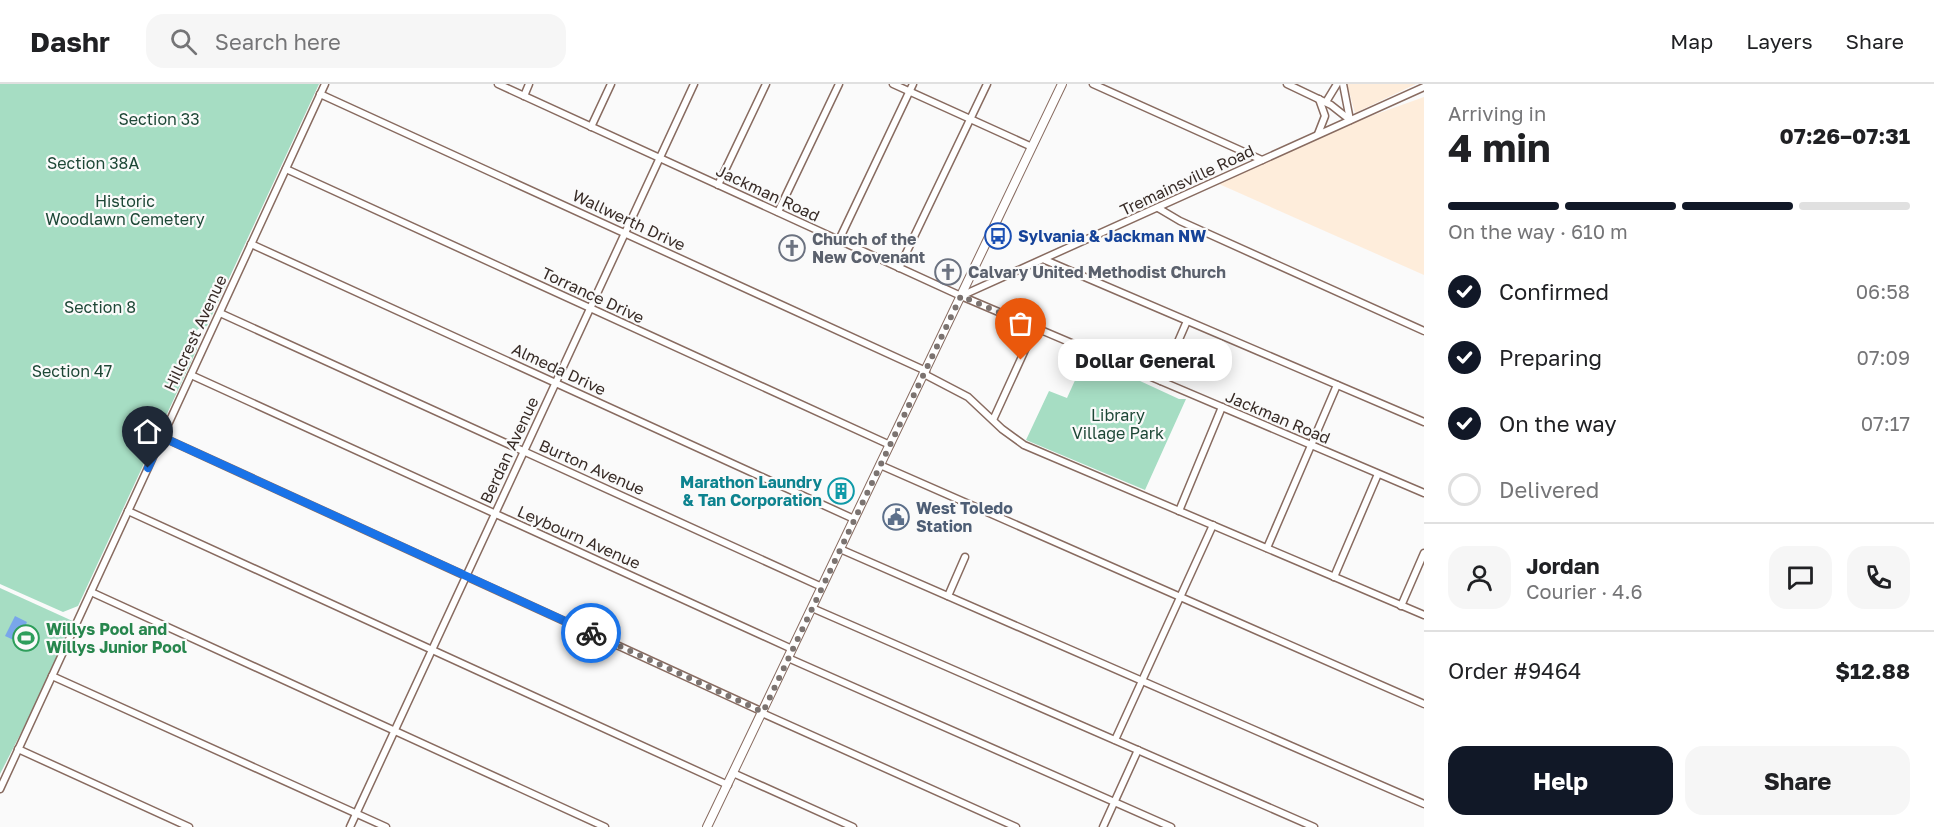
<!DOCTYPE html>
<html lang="en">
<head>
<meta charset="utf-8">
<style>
	body { margin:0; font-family:"Golos Text",sans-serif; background:#f6f6f6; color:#202124; height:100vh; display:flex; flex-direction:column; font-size:22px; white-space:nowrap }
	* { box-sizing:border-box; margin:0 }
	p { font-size:20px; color:#757577 }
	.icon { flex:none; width:33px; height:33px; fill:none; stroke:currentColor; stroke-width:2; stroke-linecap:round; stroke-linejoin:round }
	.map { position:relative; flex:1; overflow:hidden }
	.sheet { display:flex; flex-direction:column; background:#fff; width:510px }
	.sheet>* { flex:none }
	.pin { position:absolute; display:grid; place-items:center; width:51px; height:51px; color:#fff; margin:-62px -26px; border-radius:50% 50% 50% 0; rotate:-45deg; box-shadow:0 0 6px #0007 }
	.pin .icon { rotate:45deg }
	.courier { position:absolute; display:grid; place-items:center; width:60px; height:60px; margin:-30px; border:4px solid #1a73e8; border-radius:50%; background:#fff; color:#222; box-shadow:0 2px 8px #0007 }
	.bubble { position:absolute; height:42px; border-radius:18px; background:#fff; box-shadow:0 3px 15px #0003; font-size:20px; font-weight:700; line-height:42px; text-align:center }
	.overview em { font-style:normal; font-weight:700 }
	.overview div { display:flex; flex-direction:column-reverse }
	.overview { display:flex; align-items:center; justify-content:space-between; height:102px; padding:0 24px }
	h1 { font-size:39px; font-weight:700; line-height:45px }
	.bar { display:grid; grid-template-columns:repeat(4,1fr); gap:9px 6px; align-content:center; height:72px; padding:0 24px }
	.bar i { height:8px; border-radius:4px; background:#e0e0e0 }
	.bar .selected { background:#111827 }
	.bar p { grid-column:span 4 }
	.line { display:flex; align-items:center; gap:15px; padding:0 24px; border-top:2px solid #e0e0e0 }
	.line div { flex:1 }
	.round { display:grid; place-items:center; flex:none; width:63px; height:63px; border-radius:18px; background:#f6f6f6 }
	ol { padding:0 24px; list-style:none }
	li { display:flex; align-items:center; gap:18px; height:66px }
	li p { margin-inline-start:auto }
	li .icon { padding:6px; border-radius:50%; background:#111827; color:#fff; stroke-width:4 }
	li:last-child { color:#757577 }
	li i { width:33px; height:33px; border:3px solid #e0e0e0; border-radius:50% }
	.primary-button { display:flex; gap:12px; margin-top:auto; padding:12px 24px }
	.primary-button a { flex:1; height:69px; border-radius:18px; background:#111827; color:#fff; font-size:24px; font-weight:700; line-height:69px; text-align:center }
	.primary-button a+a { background:#f6f6f6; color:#202124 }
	header { display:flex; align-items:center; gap:36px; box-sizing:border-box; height:84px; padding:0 30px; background:#fff; border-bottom:2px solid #e0e0e0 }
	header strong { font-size:28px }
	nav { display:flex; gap:33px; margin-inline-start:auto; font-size:21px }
	.search { width:420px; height:54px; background:#f6f6f6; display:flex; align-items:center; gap:15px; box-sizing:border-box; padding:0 21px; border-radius:18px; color:#757577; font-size:22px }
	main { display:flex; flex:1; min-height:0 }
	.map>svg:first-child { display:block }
	.industrial { fill:#feeddb }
	.green { fill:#a6ddc3 }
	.water { fill:#79a6ea }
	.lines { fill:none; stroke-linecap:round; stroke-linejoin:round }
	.minor-casing { stroke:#886b60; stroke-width:9 }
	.major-casing { stroke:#886b60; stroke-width:10 }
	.minor { stroke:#fff; stroke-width:6 }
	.major { stroke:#fff; stroke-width:8 }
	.done { stroke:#7b7370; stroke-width:6; stroke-dasharray:0 10.8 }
	.route { stroke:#1a73e8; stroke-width:8 }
	.labels { text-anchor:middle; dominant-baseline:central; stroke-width:4.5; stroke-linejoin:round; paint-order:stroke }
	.park-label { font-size:16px; fill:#1d4736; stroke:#fafafa }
	.street-label { font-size:16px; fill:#372b26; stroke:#fafafa }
	.transit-label { font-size:16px; font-weight:bold; fill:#164399; stroke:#fafafa; text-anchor:start }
	.worship-label { font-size:16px; font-weight:bold; fill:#5b616d; stroke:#fafafa; text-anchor:start }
	.culture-label { font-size:16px; font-weight:bold; fill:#0d838f; stroke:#fafafa; text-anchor:end }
	.service-label { font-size:16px; font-weight:bold; fill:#4e5e75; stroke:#fafafa; text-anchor:start }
	.leisure-label { font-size:16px; font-weight:bold; fill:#27864d; stroke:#fafafa; text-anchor:start }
</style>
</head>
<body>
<header>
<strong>Dashr</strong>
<div class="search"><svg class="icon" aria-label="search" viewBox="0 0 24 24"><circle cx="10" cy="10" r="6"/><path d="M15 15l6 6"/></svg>Search here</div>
<nav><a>Map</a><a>Layers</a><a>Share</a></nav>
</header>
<main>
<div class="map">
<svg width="1424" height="743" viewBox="0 0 1424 743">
	<rect width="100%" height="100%" fill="#fafafa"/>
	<g class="industrial">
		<polygon points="1347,0 1416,0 1355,29"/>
		<polygon points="1424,13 1424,191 1219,100 1357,37"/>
	</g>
	<g class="green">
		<polygon points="0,0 319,0 207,242 198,245 192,255 197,265 78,522 63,528 0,500"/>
		<polygon points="1086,272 1179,315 1186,315 1145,406 1026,356 1049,307 1067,314"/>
		<polygon points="0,504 77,539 0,690"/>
	</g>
	<polygon class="water" points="15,532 27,538 18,558 5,552"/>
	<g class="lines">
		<g class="minor-casing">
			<g id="minor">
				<polyline points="498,0 961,212 1424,409"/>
				<polyline points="893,0 1032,63"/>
				<polyline points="1093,0 1262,76"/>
				<polyline points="1287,0 1331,21 1350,36"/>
				<polyline points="1343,0 1350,36"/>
				<polyline points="320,10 926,287"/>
				<polyline points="524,12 529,0"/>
				<polyline points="1326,18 1337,0"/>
				<polyline points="591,43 611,0"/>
				<polyline points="1318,50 1325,32 1319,15"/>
				<polyline points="286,85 890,361"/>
				<polyline points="718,101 766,0"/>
				<polyline points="1158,124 1180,137 1424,247"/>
				<polyline points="778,128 839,0"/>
				<polyline points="839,156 913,0"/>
				<polyline points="251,160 854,435"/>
				<polyline points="1045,176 1424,338"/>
				<polyline points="899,184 987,0"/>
				<polyline points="961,212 1424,3"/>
				<polyline points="220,229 822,503"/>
				<polyline points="924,290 968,313 1002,345 1024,361 1424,531"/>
				<polyline points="191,291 792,565"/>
				<polyline points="1161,297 1187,237"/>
				<polyline points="993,336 1035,244"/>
				<polyline points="162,353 763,628"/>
				<polyline points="880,381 1424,620"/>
				<polyline points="128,427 728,701"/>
				<polyline points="1179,427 1222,323"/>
				<polyline points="1267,464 1337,301"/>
				<polyline points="840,465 1424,720"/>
				<polyline points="1334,493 1378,390"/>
				<polyline points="91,508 605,743"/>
				<polyline points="948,512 965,473"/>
				<polyline points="1401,522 1424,469"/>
				<polyline points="812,524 1314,743"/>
				<polyline points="788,574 1171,743"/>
				<polyline points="52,592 386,743"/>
				<polyline points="762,629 1016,743"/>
				<polyline points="1115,656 1213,441"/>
				<polyline points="18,665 189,743"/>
				<polyline points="733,689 853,743"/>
				<polyline points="0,705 325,0"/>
				<polyline points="350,743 694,0"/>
				<polyline points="1103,743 1138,666"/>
			</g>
		</g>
		<g class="major-casing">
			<polyline id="major" points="707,743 1062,0"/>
		</g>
		<use href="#minor" class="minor"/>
		<use href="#major" class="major"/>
	</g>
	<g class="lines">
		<polyline class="done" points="591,549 763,628 961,212 1035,244 1021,276"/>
		<polyline class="route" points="148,384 162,353 591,549"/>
	</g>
	<defs>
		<g id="bus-ring" transform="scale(1.35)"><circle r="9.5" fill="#fafafa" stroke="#1a4fb4" stroke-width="1.5"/><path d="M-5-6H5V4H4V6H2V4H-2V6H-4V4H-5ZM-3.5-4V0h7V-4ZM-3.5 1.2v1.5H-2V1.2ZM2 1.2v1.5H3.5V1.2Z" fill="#1a4fb4"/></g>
		<g id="church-ring" transform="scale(1.35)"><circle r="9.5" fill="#fafafa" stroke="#6b7280" stroke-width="1.5"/><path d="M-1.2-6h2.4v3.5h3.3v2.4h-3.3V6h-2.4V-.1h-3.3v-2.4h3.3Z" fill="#6b7280"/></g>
		<g id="building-ring" transform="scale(1.35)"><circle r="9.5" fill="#fafafa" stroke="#0f9aa8" stroke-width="1.5"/><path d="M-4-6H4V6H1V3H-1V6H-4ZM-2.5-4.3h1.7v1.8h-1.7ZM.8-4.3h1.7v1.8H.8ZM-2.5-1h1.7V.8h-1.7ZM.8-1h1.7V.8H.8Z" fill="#0f9aa8"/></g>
		<g id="civic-ring" transform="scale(1.35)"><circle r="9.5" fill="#fafafa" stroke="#5c6f8a" stroke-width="1.5"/><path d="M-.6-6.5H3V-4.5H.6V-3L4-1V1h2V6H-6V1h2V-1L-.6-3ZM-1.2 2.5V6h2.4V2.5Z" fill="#5c6f8a"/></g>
		<g id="stadium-ring" transform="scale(1.35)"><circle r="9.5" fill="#fafafa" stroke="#2e9e5b" stroke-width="1.5"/><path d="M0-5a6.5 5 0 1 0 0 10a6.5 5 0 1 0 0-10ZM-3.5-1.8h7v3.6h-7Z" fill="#2e9e5b"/></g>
	</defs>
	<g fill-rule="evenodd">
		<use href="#bus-ring" x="998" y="152"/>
		<use href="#church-ring" x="792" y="164"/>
		<use href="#church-ring" x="948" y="188"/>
		<use href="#building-ring" x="841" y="407"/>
		<use href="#civic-ring" x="896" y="433"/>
		<use href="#stadium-ring" x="26" y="554"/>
	</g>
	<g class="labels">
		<g class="park-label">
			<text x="159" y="35">Section 33</text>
			<text x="93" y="79">Section 38A</text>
			<text x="125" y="117">Historic<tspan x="125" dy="18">Woodlawn Cemetery</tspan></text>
			<text x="100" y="223">Section 8</text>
			<text x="72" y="287">Section 47</text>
			<text x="1118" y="331">Library<tspan x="1118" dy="18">Village Park</tspan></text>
		</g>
		<g class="street-label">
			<text transform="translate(1187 96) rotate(-25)">Tremainsville Road</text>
			<text transform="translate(768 109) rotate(25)">Jackman Road</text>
			<text transform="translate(629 136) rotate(25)">Wallwerth Drive</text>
			<text transform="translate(593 211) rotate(25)">Torrance Drive</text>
			<text transform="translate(195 249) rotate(-65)">Hillcrest Avenue</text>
			<text transform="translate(559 285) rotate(25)">Almeda Drive</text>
			<text transform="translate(1278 333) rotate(23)">Jackman Road</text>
			<text transform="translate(509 366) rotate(-65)">Berdan Avenue</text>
			<text transform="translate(592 383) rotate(24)">Burton Avenue</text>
			<text transform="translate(579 453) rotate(24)">Leybourn Avenue</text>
		</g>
		<g class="transit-label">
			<text x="1018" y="152">Sylvania &amp; Jackman NW</text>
		</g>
		<g class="worship-label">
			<text x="812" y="155">Church of the<tspan x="812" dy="18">New Covenant</tspan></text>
			<text x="968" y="188">Calvary United Methodist Church</text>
		</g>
		<g class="culture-label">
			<text x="822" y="398">Marathon Laundry<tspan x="822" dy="18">&amp; Tan Corporation</tspan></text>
		</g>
		<g class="service-label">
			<text x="916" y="424">West Toledo<tspan x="916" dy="18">Station</tspan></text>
		</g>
		<g class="leisure-label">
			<text x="46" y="545">Willys Pool and<tspan x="46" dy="18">Willys Junior Pool</tspan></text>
		</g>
	</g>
</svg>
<div class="pin" style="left:1021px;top:276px;background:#ea580c"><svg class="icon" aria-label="bag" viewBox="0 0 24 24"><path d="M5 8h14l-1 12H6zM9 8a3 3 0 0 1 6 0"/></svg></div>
<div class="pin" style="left:148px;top:384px;background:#1f2937"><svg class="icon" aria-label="home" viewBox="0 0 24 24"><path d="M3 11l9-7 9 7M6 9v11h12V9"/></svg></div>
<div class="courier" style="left:591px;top:549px"><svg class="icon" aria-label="bike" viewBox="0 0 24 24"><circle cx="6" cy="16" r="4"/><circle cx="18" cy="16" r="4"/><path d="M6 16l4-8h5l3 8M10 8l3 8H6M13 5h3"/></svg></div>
<div class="bubble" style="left:1058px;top:255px;width:174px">Dollar General</div>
</div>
<section class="sheet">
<div class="overview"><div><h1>4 min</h1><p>Arriving in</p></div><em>07:26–07:31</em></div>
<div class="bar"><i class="selected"></i><i class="selected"></i><i class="selected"></i><i></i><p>On the way · 610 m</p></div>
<ol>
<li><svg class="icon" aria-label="check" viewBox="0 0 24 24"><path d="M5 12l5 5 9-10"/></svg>Confirmed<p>06:58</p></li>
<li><svg class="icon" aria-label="check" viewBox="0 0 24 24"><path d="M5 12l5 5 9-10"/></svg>Preparing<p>07:09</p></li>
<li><svg class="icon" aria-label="check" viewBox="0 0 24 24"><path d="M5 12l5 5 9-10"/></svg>On the way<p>07:17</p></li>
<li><i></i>Delivered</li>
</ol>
<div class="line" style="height:108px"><a class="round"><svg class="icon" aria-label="person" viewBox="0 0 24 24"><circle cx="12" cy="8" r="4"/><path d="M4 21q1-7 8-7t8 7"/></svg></a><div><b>Jordan</b><p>Courier · 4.6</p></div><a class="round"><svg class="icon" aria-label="chat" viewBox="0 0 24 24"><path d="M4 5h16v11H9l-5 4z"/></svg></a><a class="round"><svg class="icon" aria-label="phone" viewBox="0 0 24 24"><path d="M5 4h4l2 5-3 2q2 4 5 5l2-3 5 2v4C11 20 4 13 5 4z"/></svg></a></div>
<div class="line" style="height:78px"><div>Order #9464</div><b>$12.88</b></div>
<div class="primary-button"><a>Help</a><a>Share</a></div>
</section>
</main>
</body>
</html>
